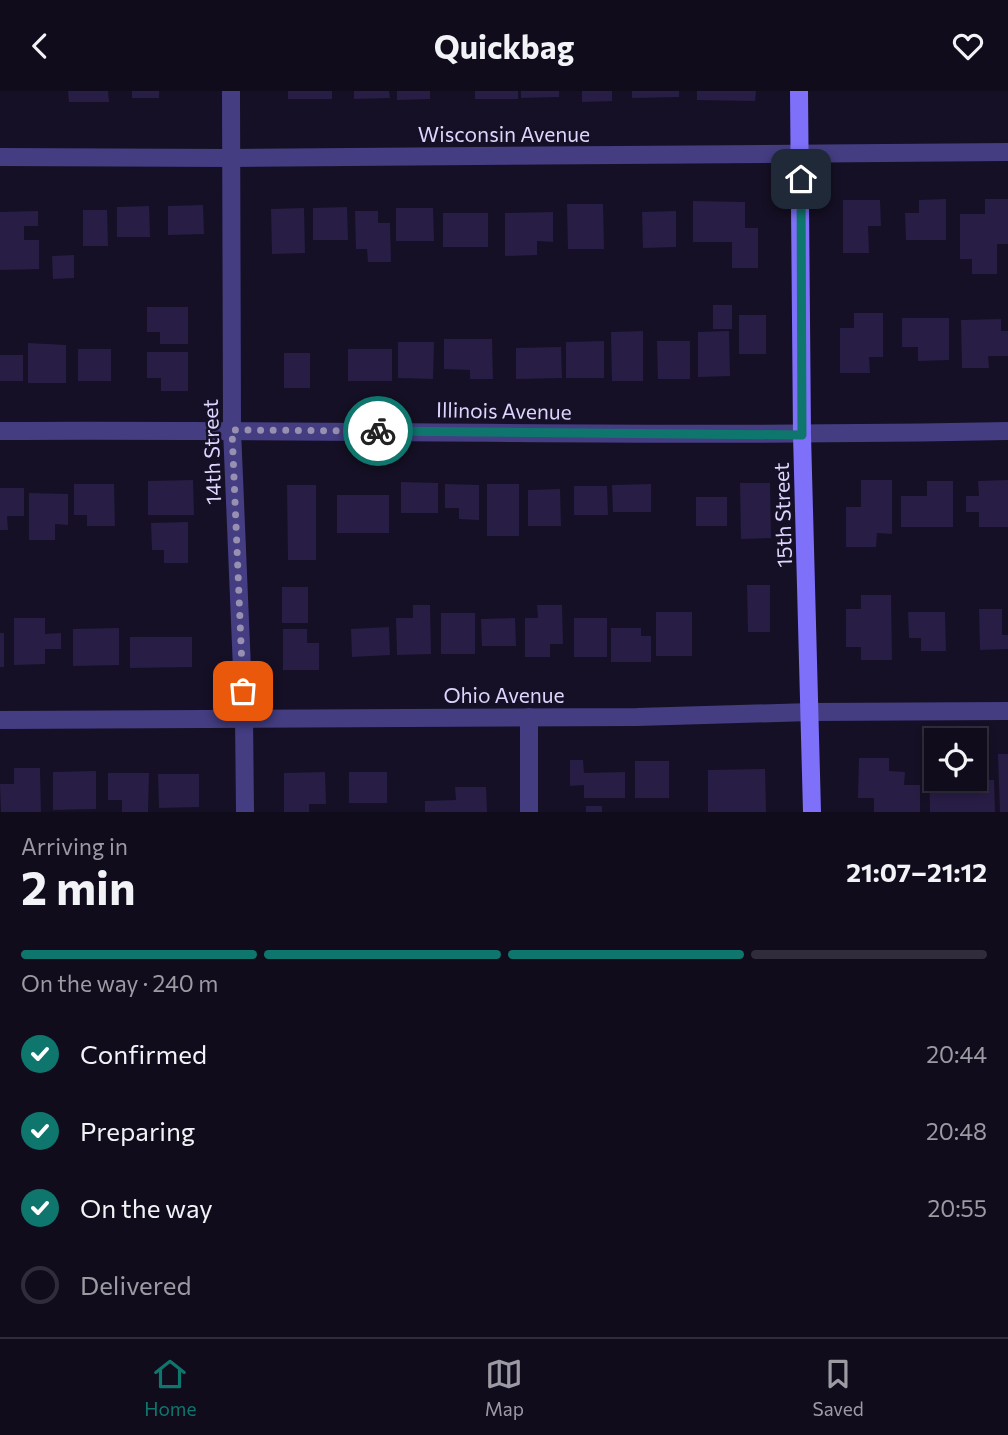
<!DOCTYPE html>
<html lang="en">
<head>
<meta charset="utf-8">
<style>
	body { margin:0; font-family:Commissioner,sans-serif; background:#191525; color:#f1f3f6; height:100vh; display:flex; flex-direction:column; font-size:26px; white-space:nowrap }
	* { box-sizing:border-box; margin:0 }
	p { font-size:23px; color:#9c9ba3 }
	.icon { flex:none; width:38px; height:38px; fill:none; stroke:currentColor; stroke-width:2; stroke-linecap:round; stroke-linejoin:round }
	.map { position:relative; height:721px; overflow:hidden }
	.details { display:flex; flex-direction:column; background:#100c1c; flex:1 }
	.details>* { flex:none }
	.controls { position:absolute; left:924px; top:637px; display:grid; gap:14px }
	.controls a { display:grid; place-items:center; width:63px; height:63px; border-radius:0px; background:#100c1c; box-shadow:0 4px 10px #0003,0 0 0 2px #302c3b; font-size:35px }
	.pin { position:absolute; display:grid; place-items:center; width:60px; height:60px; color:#fff; margin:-30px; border-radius:14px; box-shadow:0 4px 10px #0006 }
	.courier { position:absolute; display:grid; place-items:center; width:70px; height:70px; margin:-35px; border:5px solid #0f766e; border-radius:50%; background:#fff; color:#222; box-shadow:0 2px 9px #0007 }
	.head em { font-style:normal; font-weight:700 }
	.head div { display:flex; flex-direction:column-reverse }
	.head { display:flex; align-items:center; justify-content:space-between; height:119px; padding:0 21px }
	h1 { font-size:46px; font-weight:700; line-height:52px }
	.bar { display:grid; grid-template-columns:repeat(4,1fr); gap:10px 7px; align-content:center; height:84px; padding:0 21px }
	.bar i { height:9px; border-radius:5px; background:#302c3b }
	.bar .active { background:#0f766e }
	.bar p { grid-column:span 4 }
	ol { padding:0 21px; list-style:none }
	li { display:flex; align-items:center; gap:21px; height:77px }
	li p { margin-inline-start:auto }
	li .icon { padding:7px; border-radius:50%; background:#0f766e; color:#fff; stroke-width:4 }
	li:last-child { color:#9c9ba3 }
	li i { width:38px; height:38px; border:4px solid #302c3b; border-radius:50% }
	header { display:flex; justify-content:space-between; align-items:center; height:91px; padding:0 21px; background:#100c1c; font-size:32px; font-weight:700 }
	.dock { display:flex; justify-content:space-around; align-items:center; height:98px; border-top:2px solid #302c3b; background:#100c1c; font-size:19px; color:#9c9ba3 }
	.dock a { display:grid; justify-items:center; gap:4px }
	.dock .active { color:#0f766e }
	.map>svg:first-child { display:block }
	.building { fill:#281d45 }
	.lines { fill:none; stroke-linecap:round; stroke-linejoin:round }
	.street { stroke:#443d82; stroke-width:18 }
	.secondary { stroke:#7e70f9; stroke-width:18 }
	.done { stroke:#9790b1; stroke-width:7; stroke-dasharray:0 12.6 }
	.route { stroke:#0f766e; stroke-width:9 }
	.labels { text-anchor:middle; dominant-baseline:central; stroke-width:5; stroke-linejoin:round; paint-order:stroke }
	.street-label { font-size:21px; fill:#ddd5fd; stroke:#151025 }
</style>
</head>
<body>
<header><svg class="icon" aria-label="back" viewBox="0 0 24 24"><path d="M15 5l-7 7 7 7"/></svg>Quickbag<svg class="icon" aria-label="heart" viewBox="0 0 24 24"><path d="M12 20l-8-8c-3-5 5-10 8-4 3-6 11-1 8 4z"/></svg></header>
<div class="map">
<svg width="1008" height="721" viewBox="0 0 1008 721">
	<rect width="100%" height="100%" fill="#151025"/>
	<g class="building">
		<polygon points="68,0 108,0 109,11 69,11"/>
		<rect x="132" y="0" width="27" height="7"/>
		<rect x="288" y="0" width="44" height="8"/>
		<polygon points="354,0 389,0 390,7 354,8"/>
		<polygon points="397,0 430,0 430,8 397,9"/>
		<rect x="475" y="0" width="43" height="8"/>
		<polygon points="521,0 559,0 559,6 521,7"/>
		<polygon points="582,0 612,0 612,10 582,11"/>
		<polygon points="632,0 679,0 679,6 632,7"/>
		<polygon points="697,0 756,0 755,10 697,9"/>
		<polygon points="946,108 946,149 906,149 905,122 919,122 919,109"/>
		<polygon points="985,108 1008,108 1008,153 997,153 997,183 972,183 972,168 960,168 960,123 985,123"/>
		<polygon points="843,109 880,109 881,135 868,135 869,162 843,162"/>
		<polygon points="693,110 745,111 745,137 758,137 758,177 732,177 732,151 693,151"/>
		<polygon points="567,113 603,113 604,158 568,158"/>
		<polygon points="203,114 204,143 168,144 168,115"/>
		<polygon points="149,115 150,146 117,146 117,116"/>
		<polygon points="347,116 348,149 313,149 313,117"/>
		<polygon points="304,117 305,162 272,163 271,118"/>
		<polygon points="396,117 433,117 434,150 396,150"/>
		<polygon points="83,119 107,119 108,155 83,155"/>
		<polygon points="38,120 38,135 24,135 24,149 39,149 39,178 0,179 0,121"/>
		<polygon points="355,120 378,120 378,132 390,132 391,171 368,171 367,158 356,158"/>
		<polygon points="676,120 676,156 643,157 642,121"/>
		<polygon points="553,121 553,151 537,150 537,164 505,165 505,122"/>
		<rect x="443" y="122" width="45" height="34"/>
		<polygon points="74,164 74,187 53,188 52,165"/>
		<rect x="713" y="214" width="19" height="24"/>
		<polygon points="147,216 188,216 188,253 160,253 160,241 147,241"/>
		<polygon points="854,222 883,222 883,266 869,266 870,282 840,282 840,237 854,237"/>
		<rect x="739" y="224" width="27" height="39"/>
		<polygon points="902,227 949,227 949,269 918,270 918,256 902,256"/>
		<polygon points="1001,228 1001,240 1008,240 1008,265 988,265 989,277 962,277 961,229"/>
		<polygon points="643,240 643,290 612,290 611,241"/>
		<polygon points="729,240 730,285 698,286 698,241"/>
		<polygon points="444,248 492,248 493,288 470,288 470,279 444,278"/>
		<polygon points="604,250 604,287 566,287 566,251"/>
		<polygon points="657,250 690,250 690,288 658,288"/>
		<polygon points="398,251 434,251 433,288 398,287"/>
		<polygon points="28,252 66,254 66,292 28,292"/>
		<polygon points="561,256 562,287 516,288 516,257"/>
		<rect x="78" y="258" width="33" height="32"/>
		<rect x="348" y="258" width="44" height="32"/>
		<polygon points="147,261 188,261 188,300 161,300 161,287 147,287"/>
		<rect x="284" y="262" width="26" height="35"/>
		<rect x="0" y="264" width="23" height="26"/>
		<polygon points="193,389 194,424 148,424 148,390"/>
		<polygon points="861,389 892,389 892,443 877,442 876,456 846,456 846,416 861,416"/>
		<polygon points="1008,389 1008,436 979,436 979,421 966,421 966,405 979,405 978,390"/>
		<polygon points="927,390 953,390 953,436 901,436 901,405 927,405"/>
		<polygon points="401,391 438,392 438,422 401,422"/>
		<polygon points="740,392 770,392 771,447 741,448"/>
		<polygon points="74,393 114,393 115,435 87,435 87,424 74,424"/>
		<polygon points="445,393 479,394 479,429 459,428 459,417 445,417"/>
		<rect x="487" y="393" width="32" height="52"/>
		<polygon points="651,393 651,421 613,421 612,394"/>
		<polygon points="287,394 316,394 316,469 288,469"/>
		<polygon points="574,395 607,395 608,424 574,424"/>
		<polygon points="0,397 24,397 24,425 7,425 8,439 0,439"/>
		<polygon points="560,398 561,435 528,435 528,399"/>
		<polygon points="29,402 68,403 68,434 55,433 55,449 29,449"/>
		<rect x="337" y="404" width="52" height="38"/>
		<rect x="696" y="406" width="31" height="29"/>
		<polygon points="188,431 188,472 164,472 164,459 152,459 151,432"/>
		<polygon points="747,494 770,494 770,541 748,541"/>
		<rect x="282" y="496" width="26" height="36"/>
		<polygon points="861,504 891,504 892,569 861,569 861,556 846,556 846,518 861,518"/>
		<polygon points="413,514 430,514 431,563 397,564 396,527 413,527"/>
		<polygon points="537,514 562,514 563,553 550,553 550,566 525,566 525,527 538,527"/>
		<polygon points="979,518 1002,518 1002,544 1008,544 1008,558 980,559"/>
		<rect x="656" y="521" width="36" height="44"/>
		<polygon points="908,521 945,521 946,560 921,560 921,547 909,547"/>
		<rect x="441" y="522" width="34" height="41"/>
		<polygon points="14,527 45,527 45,543 61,542 61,558 45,558 45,573 14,574"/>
		<polygon points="515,527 516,555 482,555 481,528"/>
		<rect x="574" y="527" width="33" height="39"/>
		<polygon points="389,536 390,564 352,566 351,538"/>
		<polygon points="119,537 119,574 73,575 73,538"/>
		<polygon points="611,537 641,537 641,545 651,545 651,571 611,571"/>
		<polygon points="283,538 307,538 307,552 319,552 319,579 283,579"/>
		<rect x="0" y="542" width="4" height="34"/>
		<polygon points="130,546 192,546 192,576 130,577"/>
		<polygon points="998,663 1008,663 1008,721 1000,721"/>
		<polygon points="929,664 936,664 936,688 975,688 975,676 988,676 988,689 994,689 995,721 930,721"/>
		<polygon points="859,667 889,667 889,680 905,681 904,694 920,694 920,721 874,721 874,707 858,707"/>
		<polygon points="570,669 583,669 584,682 625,681 625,707 584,707 584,694 570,695"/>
		<rect x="635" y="670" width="34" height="37"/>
		<polygon points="14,677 40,677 41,721 1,721 0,693 14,693"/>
		<polygon points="765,678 766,721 708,721 708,679"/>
		<polygon points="96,680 96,718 53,719 53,681"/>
		<polygon points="325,681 326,713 309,713 309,721 284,721 284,682"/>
		<rect x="349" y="681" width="38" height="31"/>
		<polygon points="108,682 149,682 148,721 122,721 122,709 108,709"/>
		<polygon points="158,683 199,683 199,716 159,717"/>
		<polygon points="455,696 486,696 487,721 425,721 425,710 456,709"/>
		<rect x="586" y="715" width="16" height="6"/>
	</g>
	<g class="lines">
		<g class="street">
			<polyline points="231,0 232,339 244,626 245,721"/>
			<polyline points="0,66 232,67 1008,61"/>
			<path d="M0,340c336,-2 672,7 1008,0"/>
			<polyline points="529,626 529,721"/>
			<polyline points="0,629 637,626 811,621 1008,620"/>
		</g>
		<polyline class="secondary" points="799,0 802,344 812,721"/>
	</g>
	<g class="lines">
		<polyline class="done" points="243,600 232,339 378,340"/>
		<polyline class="route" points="378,340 802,344 801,88"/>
	</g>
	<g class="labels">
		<g class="street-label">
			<text x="504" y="42">Wisconsin Avenue</text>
			<text transform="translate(504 319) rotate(1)">Illinois Avenue</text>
			<text transform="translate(211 361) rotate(-92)">14th Street</text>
			<text transform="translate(782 424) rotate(-92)">15th Street</text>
			<text x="504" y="603">Ohio Avenue</text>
		</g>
	</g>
</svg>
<div class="controls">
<a><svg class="icon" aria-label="locate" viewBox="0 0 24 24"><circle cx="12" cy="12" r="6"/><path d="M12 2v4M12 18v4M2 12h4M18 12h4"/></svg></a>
</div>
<div class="pin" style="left:243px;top:600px;background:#ea580c"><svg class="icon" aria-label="bag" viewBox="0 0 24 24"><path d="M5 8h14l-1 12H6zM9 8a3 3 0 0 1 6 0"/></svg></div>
<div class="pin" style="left:801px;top:88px;background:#1f2937"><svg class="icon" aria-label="home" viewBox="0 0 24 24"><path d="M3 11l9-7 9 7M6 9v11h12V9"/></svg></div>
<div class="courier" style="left:378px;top:340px"><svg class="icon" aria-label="bike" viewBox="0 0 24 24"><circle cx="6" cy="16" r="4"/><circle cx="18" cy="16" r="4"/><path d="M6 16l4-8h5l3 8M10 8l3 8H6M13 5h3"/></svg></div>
</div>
<section class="details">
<div class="head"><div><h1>2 min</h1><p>Arriving in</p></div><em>21:07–21:12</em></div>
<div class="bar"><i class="active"></i><i class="active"></i><i class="active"></i><i></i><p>On the way · 240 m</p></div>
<ol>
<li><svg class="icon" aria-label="check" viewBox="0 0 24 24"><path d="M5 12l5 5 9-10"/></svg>Confirmed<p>20:44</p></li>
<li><svg class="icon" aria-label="check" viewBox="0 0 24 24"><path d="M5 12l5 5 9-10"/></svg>Preparing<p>20:48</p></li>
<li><svg class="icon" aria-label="check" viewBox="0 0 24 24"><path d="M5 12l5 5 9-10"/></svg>On the way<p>20:55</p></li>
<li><i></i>Delivered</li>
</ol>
</section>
<nav class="dock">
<a class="active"><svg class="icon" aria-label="home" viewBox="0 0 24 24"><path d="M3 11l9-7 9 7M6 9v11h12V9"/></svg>Home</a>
<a><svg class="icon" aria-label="map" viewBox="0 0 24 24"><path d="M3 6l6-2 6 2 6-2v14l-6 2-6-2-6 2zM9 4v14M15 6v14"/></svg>Map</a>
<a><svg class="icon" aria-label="saved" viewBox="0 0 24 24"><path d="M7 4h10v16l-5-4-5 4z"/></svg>Saved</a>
</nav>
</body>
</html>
